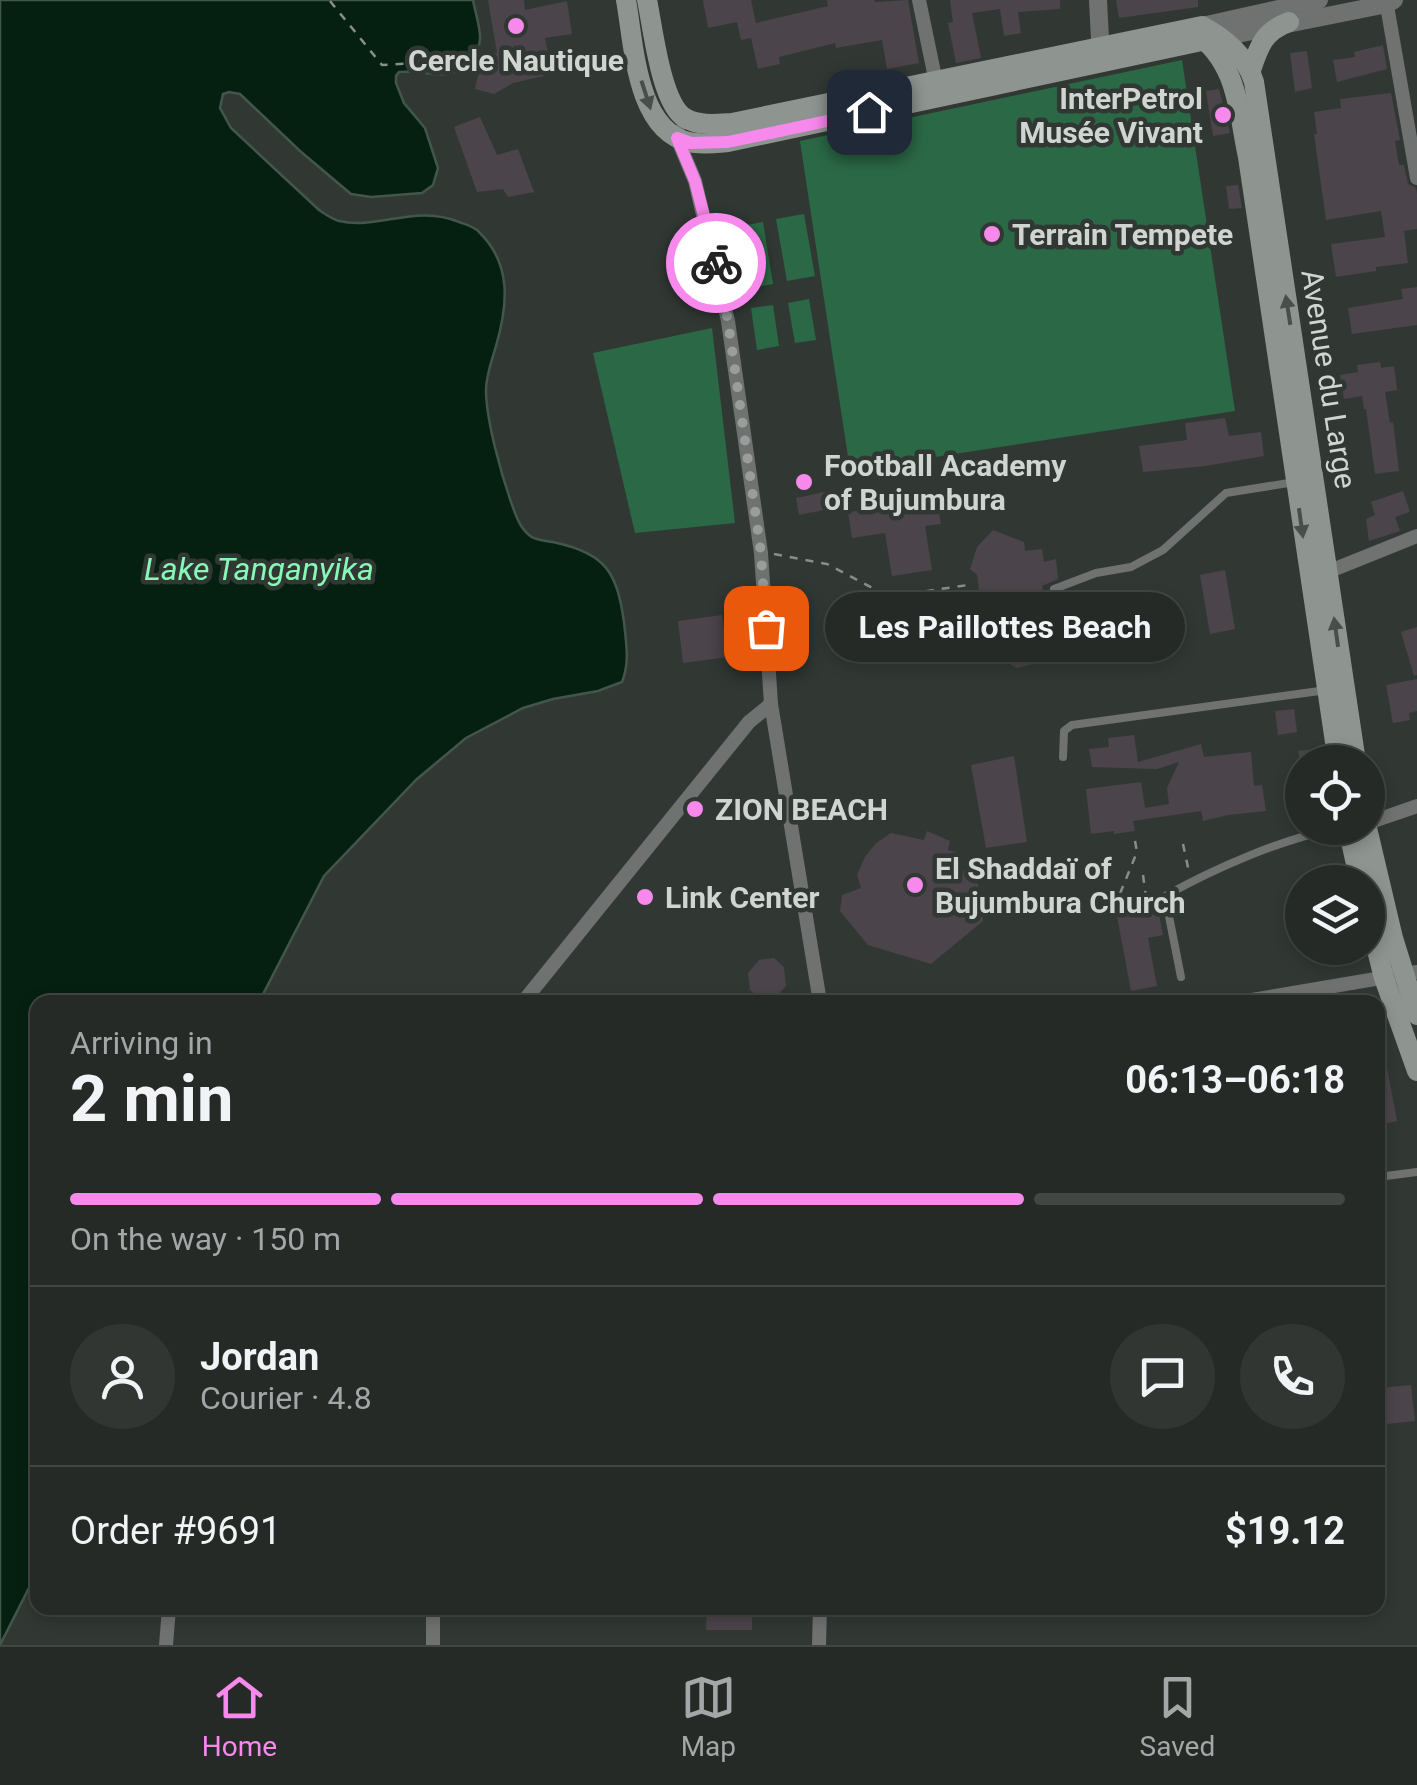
<!DOCTYPE html>
<html lang="en">
<head>
<meta charset="utf-8">
<style>
	body { margin:0; font-family:Roboto,sans-serif; background:#313633; color:#f1f3f6; height:100vh; display:flex; flex-direction:column; font-size:38px; white-space:nowrap }
	* { box-sizing:border-box; margin:0 }
	p { font-size:32px; color:#a3a7a7 }
	.icon { flex:none; width:55px; height:55px; fill:none; stroke:currentColor; stroke-width:2; stroke-linecap:round; stroke-linejoin:round }
	.map { position:relative; flex:1; overflow:hidden }
	.drawer { position:absolute; left:30px; top:995px; width:1355px; height:620px; display:flex; flex-direction:column; background:#252a27; border-radius:20px; box-shadow:0 5px 15px #0003,0 0 0 2px #424644 }
	.drawer>* { flex:none }
	.buttons { position:absolute; left:1285px; top:745px; display:grid; gap:20px }
	.buttons a { display:grid; place-items:center; width:100px; height:100px; border-radius:50%; background:#252a27; box-shadow:0 5px 15px #0003,0 0 0 2px #424644; font-size:50px }
	.pin { position:absolute; display:grid; place-items:center; width:85px; height:85px; color:#fff; margin:-42px; border-radius:20px; box-shadow:0 5px 15px #0006 }
	.courier { position:absolute; display:grid; place-items:center; width:100px; height:100px; margin:-50px; border:8px solid #f788ec; border-radius:50%; background:#fff; color:#222; box-shadow:0 2px 12px #0007 }
	.bubble { position:absolute; height:70px; border-radius:35px; background:#252a27; box-shadow:0 5px 15px #0003,0 0 0 2px #424644; font-size:32px; font-weight:700; line-height:70px; text-align:center }
	.head em { font-style:normal; font-weight:700 }
	.head div { display:flex; flex-direction:column-reverse }
	.head { display:flex; align-items:center; justify-content:space-between; height:170px; padding:0 40px }
	h1 { font-size:65px; font-weight:700; line-height:75px }
	.bar { display:grid; grid-template-columns:repeat(4,1fr); gap:15px 10px; align-content:center; height:120px; padding:0 40px }
	.bar i { height:12px; border-radius:8px; background:#424644 }
	.bar .selected { background:#f788ec }
	.bar p { grid-column:span 4 }
	.line { display:flex; align-items:center; gap:25px; padding:0 40px; border-top:2px solid #424644 }
	.line div { flex:1 }
	.round { display:grid; place-items:center; flex:none; width:105px; height:105px; border-radius:52px; background:#313633 }
	.dock { display:flex; justify-content:space-around; align-items:center; height:140px; border-top:2px solid #424644; background:#252a27; font-size:28px; color:#a3a7a7 }
	.dock a { display:grid; justify-items:center; gap:5px }
	.dock .selected { color:#f788ec }
	.map>svg:first-child { display:block }
	.green { fill:#2b6946 }
	.water { fill:#052011; stroke:#42564b; stroke-width:2.5 }
	.building { fill:#4b444a }
	.lines { fill:none; stroke-linecap:round; stroke-linejoin:round }
	.path { stroke:#888e8a; stroke-width:2.5; stroke-dasharray:8 8; stroke-linecap:butt }
	.service { stroke:#6f7270; stroke-width:8 }
	.minor { stroke:#6f7270; stroke-width:14 }
	.tertiary { stroke:#6f7270; stroke-width:18 }
	.secondary { stroke:#8e9490; stroke-width:20 }
	.oneway { fill:#484f4b }
	.done { stroke:#999e9b; stroke-width:10; stroke-dasharray:0 18 }
	.route { stroke:#f788ec; stroke-width:12 }
	.poi-dot { fill:#f788ec; stroke:#313834; stroke-width:4 }
	.labels { text-anchor:middle; dominant-baseline:central; stroke-width:9; stroke-linejoin:round; paint-order:stroke }
	.poi-label { font-size:30px; font-weight:bold; fill:#d1d5d2; stroke:#313834; text-anchor:start }
	.street-label { font-size:30px; fill:#d1d5d2; stroke:#313834 }
	.water-label { font-size:32px; font-style:italic; fill:#87f9b6; stroke:#313834 }
</style>
</head>
<body>
<div class="map">
<svg width="1417" height="1645" viewBox="0 0 1417 1645">
	<rect width="100%" height="100%" fill="#313834"/>
	<g class="green">
		<polygon points="1182,60 1235,411 850,470 800,141"/>
		<polygon points="804,214 815,276 787,281 776,219"/>
		<polygon points="763,222 773,284 740,290 730,228"/>
		<polygon points="809,299 816,340 795,343 788,303"/>
		<polygon points="773,305 779,346 757,350 751,308"/>
		<polygon points="712,328 735,523 635,533 593,353"/>
	</g>
	<g class="water">
		<path d="M0,0h473c2,12 8,29 7,40 -2,16 -16,32 -32,34 -16,2 -32,-4 -49,-2l-3,4v7l8,20 21,25 13,40 -5,17 -11,8 -51,4 -20,-3 -51,-43 -60,-57 -11,-2 -6,2 -3,14 11,20 88,82c6,4 13,9 20,11 39,9 77,-17 120,1 8,3 14,4 20,10 33,32 29,73 17,114 -4,14 -10,29 -10,44 0,30 15,83 25,112 4,11 8,25 18,33 6,6 20,6 28,8 50,11 60,31 67,79 2,21 6,40 -2,60l-24,9 -45,8 -30,9 -57,30 -49,41 -93,97 -65,126h-221l-1,570 -37,73z"/>
		<path d="M943,609c2,9 7,14 9,23l-5,4 3,13 -21,3 -7,-40z"/>
	</g>
	<g class="building">
		<polygon points="488,0 524,0 525,10 567,1 572,34 545,38 552,74 513,83 494,94 475,89 479,70 488,54 497,53"/>
		<polygon points="703,0 751,0 756,23 828,6 827,0 874,0 875,2 908,0 919,63 887,69 882,40 836,48 835,43 779,57 780,64 758,69 751,38 741,40 737,22 708,28"/>
		<polygon points="950,0 1060,0 1060,9 1018,12 1021,33 1004,36 1000,9 972,13 981,58 956,63 948,23 953,22"/>
		<polygon points="1116,0 1198,0 1198,7 1119,18"/>
		<polygon points="1383,45 1387,69 1337,82 1333,60 1355,57 1354,52"/>
		<polygon points="1307,51 1312,88 1295,92 1290,53"/>
		<polygon points="1219,89 1230,133 1213,136 1206,91"/>
		<polygon points="1391,93 1400,140 1395,141 1399,165 1404,165 1408,184 1416,188 1417,193 1417,229 1404,231 1408,263 1376,267 1376,271 1336,277 1331,244 1385,237 1381,211 1326,220 1314,134 1317,134 1314,112 1341,108 1340,99"/>
		<polygon points="480,117 497,155 518,149 534,192 508,197 503,189 477,192 454,127"/>
		<polygon points="1238,185 1242,208 1229,209 1226,186"/>
		<polygon points="1417,287 1417,325 1352,334 1348,308 1403,299 1401,289"/>
		<polygon points="1380,362 1381,368 1394,366 1397,390 1385,392 1390,423 1393,422 1399,471 1375,474 1366,409 1364,409 1362,396 1344,399 1340,375 1358,372 1357,365"/>
		<polygon points="1225,418 1229,436 1261,432 1264,456 1205,466 1143,472 1139,446 1187,440 1185,423"/>
		<polygon points="834,490 838,507 799,515 796,498"/>
		<polygon points="1403,491 1410,512 1395,517 1400,531 1369,541 1366,519 1375,515 1371,502"/>
		<polygon points="937,501 941,524 925,526 932,570 892,576 885,533 852,538 848,512"/>
		<polygon points="993,530 1024,542 1025,551 1042,549 1044,562 1056,559 1058,579 1042,586 1046,604 1040,605 1033,630 1045,636 1047,645 1035,650 1043,658 1032,664 1017,668 1010,664 1006,629 994,623 993,616 982,612 977,575 970,569 977,547"/>
		<polygon points="1225,570 1235,629 1210,634 1200,575"/>
		<polygon points="722,615 728,657 683,663 678,621"/>
		<polygon points="1417,627 1417,675 1414,676 1401,632"/>
		<polygon points="1417,679 1417,711 1409,713 1410,720 1393,723 1386,685"/>
		<polygon points="1294,709 1297,732 1278,735 1275,711"/>
		<polygon points="1134,735 1138,762 1201,744 1204,757 1251,752 1254,786 1262,785 1266,811 1228,815 1203,821 1201,811 1133,821 1135,831 1114,834 1114,831 1091,834 1086,789 1141,782 1145,808 1169,804 1167,788 1179,762 1157,769 1092,767 1089,749 1109,747 1108,738"/>
		<polygon points="1321,748 1323,762 1300,762 1298,751"/>
		<polygon points="1014,756 1027,842 986,848 971,765"/>
		<polygon points="927,831 950,841 948,850 960,853 961,871 976,869 983,921 931,964 868,945 840,911 842,895 861,888 857,875 865,857 876,843 891,833 924,840"/>
		<polygon points="1157,903 1163,935 1148,938 1157,986 1131,991 1116,911"/>
		<polygon points="774,958 784,967 786,986 776,997 760,999 750,990 748,973 759,960"/>
		<polygon points="1384,1052 1397,1121 1378,1125 1378,1053"/>
		<polygon points="1411,1385 1415,1421 1378,1425 1378,1388"/>
		<polygon points="707,1608 752,1608 752,1630 706,1630"/>
	</g>
	<g class="lines">
		<g class="path">
			<polyline points="330,1 382,65 416,63 426,56 445,75"/>
			<polyline points="774,554 827,564 880,592 906,594 968,585"/>
			<polyline points="1135,841 1137,852 1117,901 1156,897"/>
			<polyline points="1183,844 1189,872"/>
			<polyline points="1143,875 1146,897"/>
		</g>
		<g class="service">
			<polyline points="1054,589 1096,573 1131,567 1163,550 1226,493 1295,482"/>
			<polyline points="1063,757 1064,731 1072,725 1327,690"/>
			<path d="M1181,977l-16,-81c52,-29 115,-56 172,-68"/>
			<polyline points="1378,1177 1417,1172"/>
		</g>
		<g class="minor">
			<polyline points="919,0 937,87"/>
			<polyline points="1386,0 1417,178"/>
			<polyline points="678,132 677,138 695,181 728,321 761,553 771,704 820,1002"/>
			<polyline points="1320,575 1417,536"/>
			<polyline points="1368,823 1417,806"/>
			<polyline points="523,1002 749,722 771,704"/>
			<polyline points="1240,1002 1417,972"/>
			<polyline points="433,1608 433,1645"/>
			<polyline points="166,1645 169,1608"/>
			<polyline points="819,1645 820,1608"/>
		</g>
		<g class="tertiary">
			<polyline points="1098,0 1101,59"/>
			<polyline points="1202,26 1319,0"/>
			<polyline points="1222,37 1387,4 1394,0"/>
		</g>
		<g class="secondary">
			<path d="M626,0c8,44 10,130 63,142 12,3 27,1 39,0l483,-103"/>
			<path d="M647,0c6,28 14,104 38,118 14,8 31,6 47,5l470,-97c23,12 45,31 52,56l102,680"/>
			<path d="M1194,32c44,30 44,78 54,125l90,605"/>
			<path d="M1251,70c8,-24 13,-39 38,-48"/>
			<polyline points="1348,828 1360,882"/>
			<polyline points="1367,828 1393,938 1417,1015"/>
			<polyline points="1368,914 1384,978 1417,1071"/>
		</g>
	</g>
	<defs><path id="oneway-solid" d="M-6-.8H1V-3.2L6.5 0L1 3.2V.8H-6Z" transform="scale(2.5)"/></defs>
	<g class="oneway">
		<use href="#oneway-solid" transform="translate(646 95) rotate(72)"/>
		<use href="#oneway-solid" transform="translate(1288 310) rotate(-99)"/>
		<use href="#oneway-solid" transform="translate(1301 523) rotate(82)"/>
		<use href="#oneway-solid" transform="translate(1336 632) rotate(-98)"/>
	</g>
	<g class="lines">
		<polyline class="done" points="716,263 728,321 761,553 766,628"/>
		<polyline class="route" points="716,263 695,181 677,138 691,143 728,142 869,112"/>
	</g>
	<g class="poi-dot">
		<circle cx="516" cy="26" r="10"/>
		<circle cx="1223" cy="115" r="10"/>
		<circle cx="992" cy="234" r="10"/>
		<circle cx="804" cy="482" r="10"/>
		<circle cx="695" cy="809" r="10"/>
		<circle cx="915" cy="885" r="10"/>
		<circle cx="645" cy="897" r="10"/>
	</g>
	<g class="labels">
		<g class="poi-label">
			<text x="516" y="60" text-anchor="middle">Cercle Nautique</text>
			<text x="1203" y="98" text-anchor="end">InterPetrol<tspan x="1203" dy="34">Musée Vivant</tspan></text>
			<text x="1012" y="234">Terrain Tempete</text>
			<text x="824" y="465">Football Academy<tspan x="824" dy="34">of Bujumbura</tspan></text>
			<text x="715" y="809">ZION BEACH</text>
			<text x="935" y="868">El Shaddaï of<tspan x="935" dy="34">Bujumbura Church</tspan></text>
			<text x="665" y="897">Link Center</text>
		</g>
		<g class="street-label">
			<text transform="translate(1329 379) rotate(81)">Avenue du Large</text>
		</g>
		<g class="water-label">
			<text x="259" y="569">Lake Tanganyika</text>
		</g>
	</g>
</svg>
<div class="buttons">
<a><svg class="icon" aria-label="locate" viewBox="0 0 24 24"><circle cx="12" cy="12" r="6"/><path d="M12 2v4M12 18v4M2 12h4M18 12h4"/></svg></a>
<a><svg class="icon" aria-label="layers" viewBox="0 0 24 24"><path d="M12 4l9 5-9 5-9-5zM3 14l9 5 9-5"/></svg></a>
</div>
<div class="pin" style="left:766px;top:628px;background:#ea580c"><svg class="icon" aria-label="bag" viewBox="0 0 24 24"><path d="M5 8h14l-1 12H6zM9 8a3 3 0 0 1 6 0"/></svg></div>
<div class="pin" style="left:869px;top:112px;background:#1f2937"><svg class="icon" aria-label="home" viewBox="0 0 24 24"><path d="M3 11l9-7 9 7M6 9v11h12V9"/></svg></div>
<div class="courier" style="left:716px;top:263px"><svg class="icon" aria-label="bike" viewBox="0 0 24 24"><circle cx="6" cy="16" r="4"/><circle cx="18" cy="16" r="4"/><path d="M6 16l4-8h5l3 8M10 8l3 8H6M13 5h3"/></svg></div>
<div class="bubble" style="left:825px;top:592px;width:360px">Les Paillottes Beach</div>
<section class="drawer">
<div class="head"><div><h1>2 min</h1><p>Arriving in</p></div><em>06:13–06:18</em></div>
<div class="bar"><i class="selected"></i><i class="selected"></i><i class="selected"></i><i></i><p>On the way · 150 m</p></div>
<div class="line" style="height:180px"><a class="round"><svg class="icon" aria-label="person" viewBox="0 0 24 24"><circle cx="12" cy="8" r="4"/><path d="M4 21q1-7 8-7t8 7"/></svg></a><div><b>Jordan</b><p>Courier · 4.8</p></div><a class="round"><svg class="icon" aria-label="chat" viewBox="0 0 24 24"><path d="M4 5h16v11H9l-5 4z"/></svg></a><a class="round"><svg class="icon" aria-label="phone" viewBox="0 0 24 24"><path d="M5 4h4l2 5-3 2q2 4 5 5l2-3 5 2v4C11 20 4 13 5 4z"/></svg></a></div>
<div class="line" style="height:130px"><div>Order #9691</div><b>$19.12</b></div>
</section>
</div>
<nav class="dock">
<a class="selected"><svg class="icon" aria-label="home" viewBox="0 0 24 24"><path d="M3 11l9-7 9 7M6 9v11h12V9"/></svg>Home</a>
<a><svg class="icon" aria-label="map" viewBox="0 0 24 24"><path d="M3 6l6-2 6 2 6-2v14l-6 2-6-2-6 2zM9 4v14M15 6v14"/></svg>Map</a>
<a><svg class="icon" aria-label="saved" viewBox="0 0 24 24"><path d="M7 4h10v16l-5-4-5 4z"/></svg>Saved</a>
</nav>
</body>
</html>
